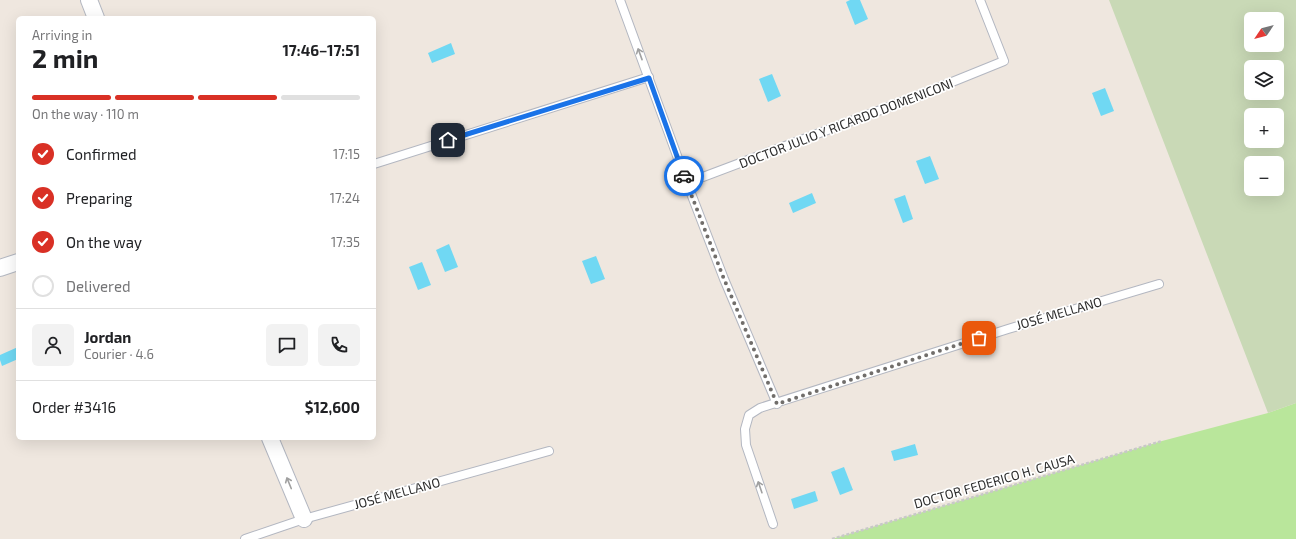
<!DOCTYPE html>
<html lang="en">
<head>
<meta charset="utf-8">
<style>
	body { margin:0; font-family:"Exo 2",sans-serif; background:#f2f2f2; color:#202124; height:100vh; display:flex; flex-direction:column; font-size:15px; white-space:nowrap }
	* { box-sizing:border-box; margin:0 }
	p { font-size:13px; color:#757577 }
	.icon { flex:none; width:22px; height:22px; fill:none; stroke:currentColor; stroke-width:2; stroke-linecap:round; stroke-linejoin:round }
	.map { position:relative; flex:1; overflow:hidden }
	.sheet { position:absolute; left:16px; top:16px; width:360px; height:424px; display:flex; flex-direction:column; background:#fff; border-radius:6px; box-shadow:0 4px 16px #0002 }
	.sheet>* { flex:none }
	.needle { width:26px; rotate:235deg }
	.tools { position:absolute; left:1244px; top:12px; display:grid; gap:8px }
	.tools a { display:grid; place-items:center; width:40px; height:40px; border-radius:6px; background:#fff; box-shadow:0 4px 16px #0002; font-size:20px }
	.pin { position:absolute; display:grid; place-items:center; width:34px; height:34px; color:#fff; margin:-17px; border-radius:8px; box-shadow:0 2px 6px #0006 }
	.courier { position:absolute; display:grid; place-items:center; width:40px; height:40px; margin:-20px; border:3px solid #1a73e8; border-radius:50%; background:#fff; color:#222; box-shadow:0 1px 5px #0007 }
	.headline em { font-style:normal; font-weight:700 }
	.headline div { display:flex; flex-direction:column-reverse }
	.headline { display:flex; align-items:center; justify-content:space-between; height:68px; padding:0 16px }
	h1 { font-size:26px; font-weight:700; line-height:30px }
	.bar { display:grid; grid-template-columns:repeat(4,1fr); gap:6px 4px; align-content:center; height:48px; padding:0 16px }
	.bar i { height:5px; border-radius:3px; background:#e0e0e0 }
	.bar .active { background:#d93025 }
	.bar p { grid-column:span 4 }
	.line { display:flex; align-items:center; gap:10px; padding:0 16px; border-top:1px solid #e0e0e0 }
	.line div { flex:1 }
	.round { display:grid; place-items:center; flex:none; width:42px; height:42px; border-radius:6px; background:#f2f2f2 }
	ol { padding:0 16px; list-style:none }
	li { display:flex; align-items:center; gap:12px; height:44px }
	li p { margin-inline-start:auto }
	li .icon { padding:4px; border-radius:50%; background:#d93025; color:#fff; stroke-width:4 }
	li:last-child { color:#757577 }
	li i { width:22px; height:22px; border:2px solid #e0e0e0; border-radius:50% }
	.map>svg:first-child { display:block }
	.green { fill:#b9e69b }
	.cemetery { fill:#c9d9b6; fill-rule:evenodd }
	.water { fill:#70d8f3 }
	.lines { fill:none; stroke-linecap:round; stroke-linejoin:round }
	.lane-casing { stroke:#b3b7c1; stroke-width:10 }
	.street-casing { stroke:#b3b7c1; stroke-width:18 }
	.path { stroke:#c8c8c8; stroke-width:2.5; stroke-dasharray:3 2; stroke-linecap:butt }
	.lane { stroke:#fff; stroke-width:8 }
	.street { stroke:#fff; stroke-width:16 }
	.oneway { stroke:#a0a0a0 }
	.done { stroke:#716e6b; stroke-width:4; stroke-dasharray:0 7.2 }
	.route { stroke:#1a73e8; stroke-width:5 }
	.labels { text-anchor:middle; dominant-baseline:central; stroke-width:3.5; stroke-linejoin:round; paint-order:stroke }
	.street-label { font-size:13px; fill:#2d2d2d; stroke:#fff }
</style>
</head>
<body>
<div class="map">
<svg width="1296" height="539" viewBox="0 0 1296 539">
	<rect width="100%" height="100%" fill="#efe7df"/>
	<polygon class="green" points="1296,403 1296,539 832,539 1162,441 1268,413"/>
	<path class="cemetery" d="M1109,0h187v403l-28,10zM1251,19h26v26h-26zM1251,67h26v26h-26zM1251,115h26v26h-26zM1251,163h26v26h-26z"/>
	<g class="water">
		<polygon points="850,0 860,0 868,19 855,25 846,2"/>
		<polygon points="451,43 455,54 432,63 428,53"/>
		<polygon points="772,74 781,96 768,102 759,79"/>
		<polygon points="1105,88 1114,111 1101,116 1092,93"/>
		<polygon points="930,156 939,179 925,184 916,161"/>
		<polygon points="812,193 816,203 793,213 789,203"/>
		<polygon points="905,195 913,219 903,223 894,199"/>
		<polygon points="449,244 458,267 445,272 436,250"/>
		<polygon points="596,256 605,279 591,284 582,261"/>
		<polygon points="422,262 431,285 418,290 409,267"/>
		<polygon points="18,347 18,359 2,366 0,360 0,355"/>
		<polygon points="915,444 918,455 894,461 891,451"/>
		<polygon points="844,467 853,490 840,495 831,472"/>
		<polygon points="815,491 818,501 794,509 791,499"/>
	</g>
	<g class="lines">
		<g class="lane-casing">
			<g id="lane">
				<polyline points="620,0 687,183 724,279 777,404"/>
				<polyline points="374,164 649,77"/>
				<polyline points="687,183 915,97 1004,61 980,0"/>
				<polyline points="773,524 746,445 745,429 749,415 760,408 1008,329 1159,284"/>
				<polyline points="245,539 304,519 549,451"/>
			</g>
		</g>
		<g class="street-casing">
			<g id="street">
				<polyline points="89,0 96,18"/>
				<polyline points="0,268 18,262"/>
				<polyline points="270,438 304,519"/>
			</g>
		</g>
		<polyline class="path" points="832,539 1162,441"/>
		<use href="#lane" class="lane"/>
		<use href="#street" class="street"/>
	</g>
	<defs><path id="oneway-shaft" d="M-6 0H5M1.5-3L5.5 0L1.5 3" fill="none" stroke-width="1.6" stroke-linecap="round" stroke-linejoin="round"/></defs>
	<g class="oneway">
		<use href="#oneway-shaft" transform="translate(640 54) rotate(-110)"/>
		<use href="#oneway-shaft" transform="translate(289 483) rotate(-112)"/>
		<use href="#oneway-shaft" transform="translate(760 487) rotate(-109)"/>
	</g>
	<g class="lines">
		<polyline class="done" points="684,176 724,279 777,404 979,338"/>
		<polyline class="route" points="448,140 649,78 684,176"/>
	</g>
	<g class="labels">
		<g class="street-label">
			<text transform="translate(846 123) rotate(-21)">DOCTOR JULIO Y RICARDO DOMENICONI</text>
			<text transform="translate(1059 313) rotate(-16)">JOSÉ MELLANO</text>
			<text transform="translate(994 481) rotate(-16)">DOCTOR FEDERICO H. CAUSA</text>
			<text transform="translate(397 493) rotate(-15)">JOSÉ MELLANO</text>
		</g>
	</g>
</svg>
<div class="tools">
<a><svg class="needle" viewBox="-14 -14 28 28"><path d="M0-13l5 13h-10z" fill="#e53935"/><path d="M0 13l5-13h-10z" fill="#757577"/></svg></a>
<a><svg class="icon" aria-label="layers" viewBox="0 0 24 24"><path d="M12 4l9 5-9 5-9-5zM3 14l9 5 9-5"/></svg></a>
<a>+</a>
<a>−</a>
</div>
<div class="pin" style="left:979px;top:338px;background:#ea580c"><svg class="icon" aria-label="bag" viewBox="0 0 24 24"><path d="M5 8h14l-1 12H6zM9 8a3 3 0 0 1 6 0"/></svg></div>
<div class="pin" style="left:448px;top:140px;background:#1f2937"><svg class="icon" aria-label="home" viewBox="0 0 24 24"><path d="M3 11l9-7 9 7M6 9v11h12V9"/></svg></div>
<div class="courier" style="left:684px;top:176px"><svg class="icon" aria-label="car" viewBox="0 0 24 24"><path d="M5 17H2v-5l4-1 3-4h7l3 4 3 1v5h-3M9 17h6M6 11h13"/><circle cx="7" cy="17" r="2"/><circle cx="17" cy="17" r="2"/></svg></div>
<section class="sheet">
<div class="headline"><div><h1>2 min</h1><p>Arriving in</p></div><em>17:46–17:51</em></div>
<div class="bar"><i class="active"></i><i class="active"></i><i class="active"></i><i></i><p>On the way · 110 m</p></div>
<ol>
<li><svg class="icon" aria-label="check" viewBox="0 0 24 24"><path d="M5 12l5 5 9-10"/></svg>Confirmed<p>17:15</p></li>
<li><svg class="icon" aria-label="check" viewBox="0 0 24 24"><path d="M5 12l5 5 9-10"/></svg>Preparing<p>17:24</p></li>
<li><svg class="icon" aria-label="check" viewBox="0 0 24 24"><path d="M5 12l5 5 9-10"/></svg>On the way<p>17:35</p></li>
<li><i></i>Delivered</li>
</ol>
<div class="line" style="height:72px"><a class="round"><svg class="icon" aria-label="person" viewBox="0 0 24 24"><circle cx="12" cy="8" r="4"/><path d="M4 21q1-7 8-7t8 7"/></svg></a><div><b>Jordan</b><p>Courier · 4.6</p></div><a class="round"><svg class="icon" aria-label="chat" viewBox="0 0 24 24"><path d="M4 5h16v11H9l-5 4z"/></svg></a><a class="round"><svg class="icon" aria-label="phone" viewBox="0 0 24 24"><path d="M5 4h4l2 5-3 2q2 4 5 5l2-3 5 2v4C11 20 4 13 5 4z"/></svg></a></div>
<div class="line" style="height:52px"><div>Order #3416</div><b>$12,600</b></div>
</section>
</div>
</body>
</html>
